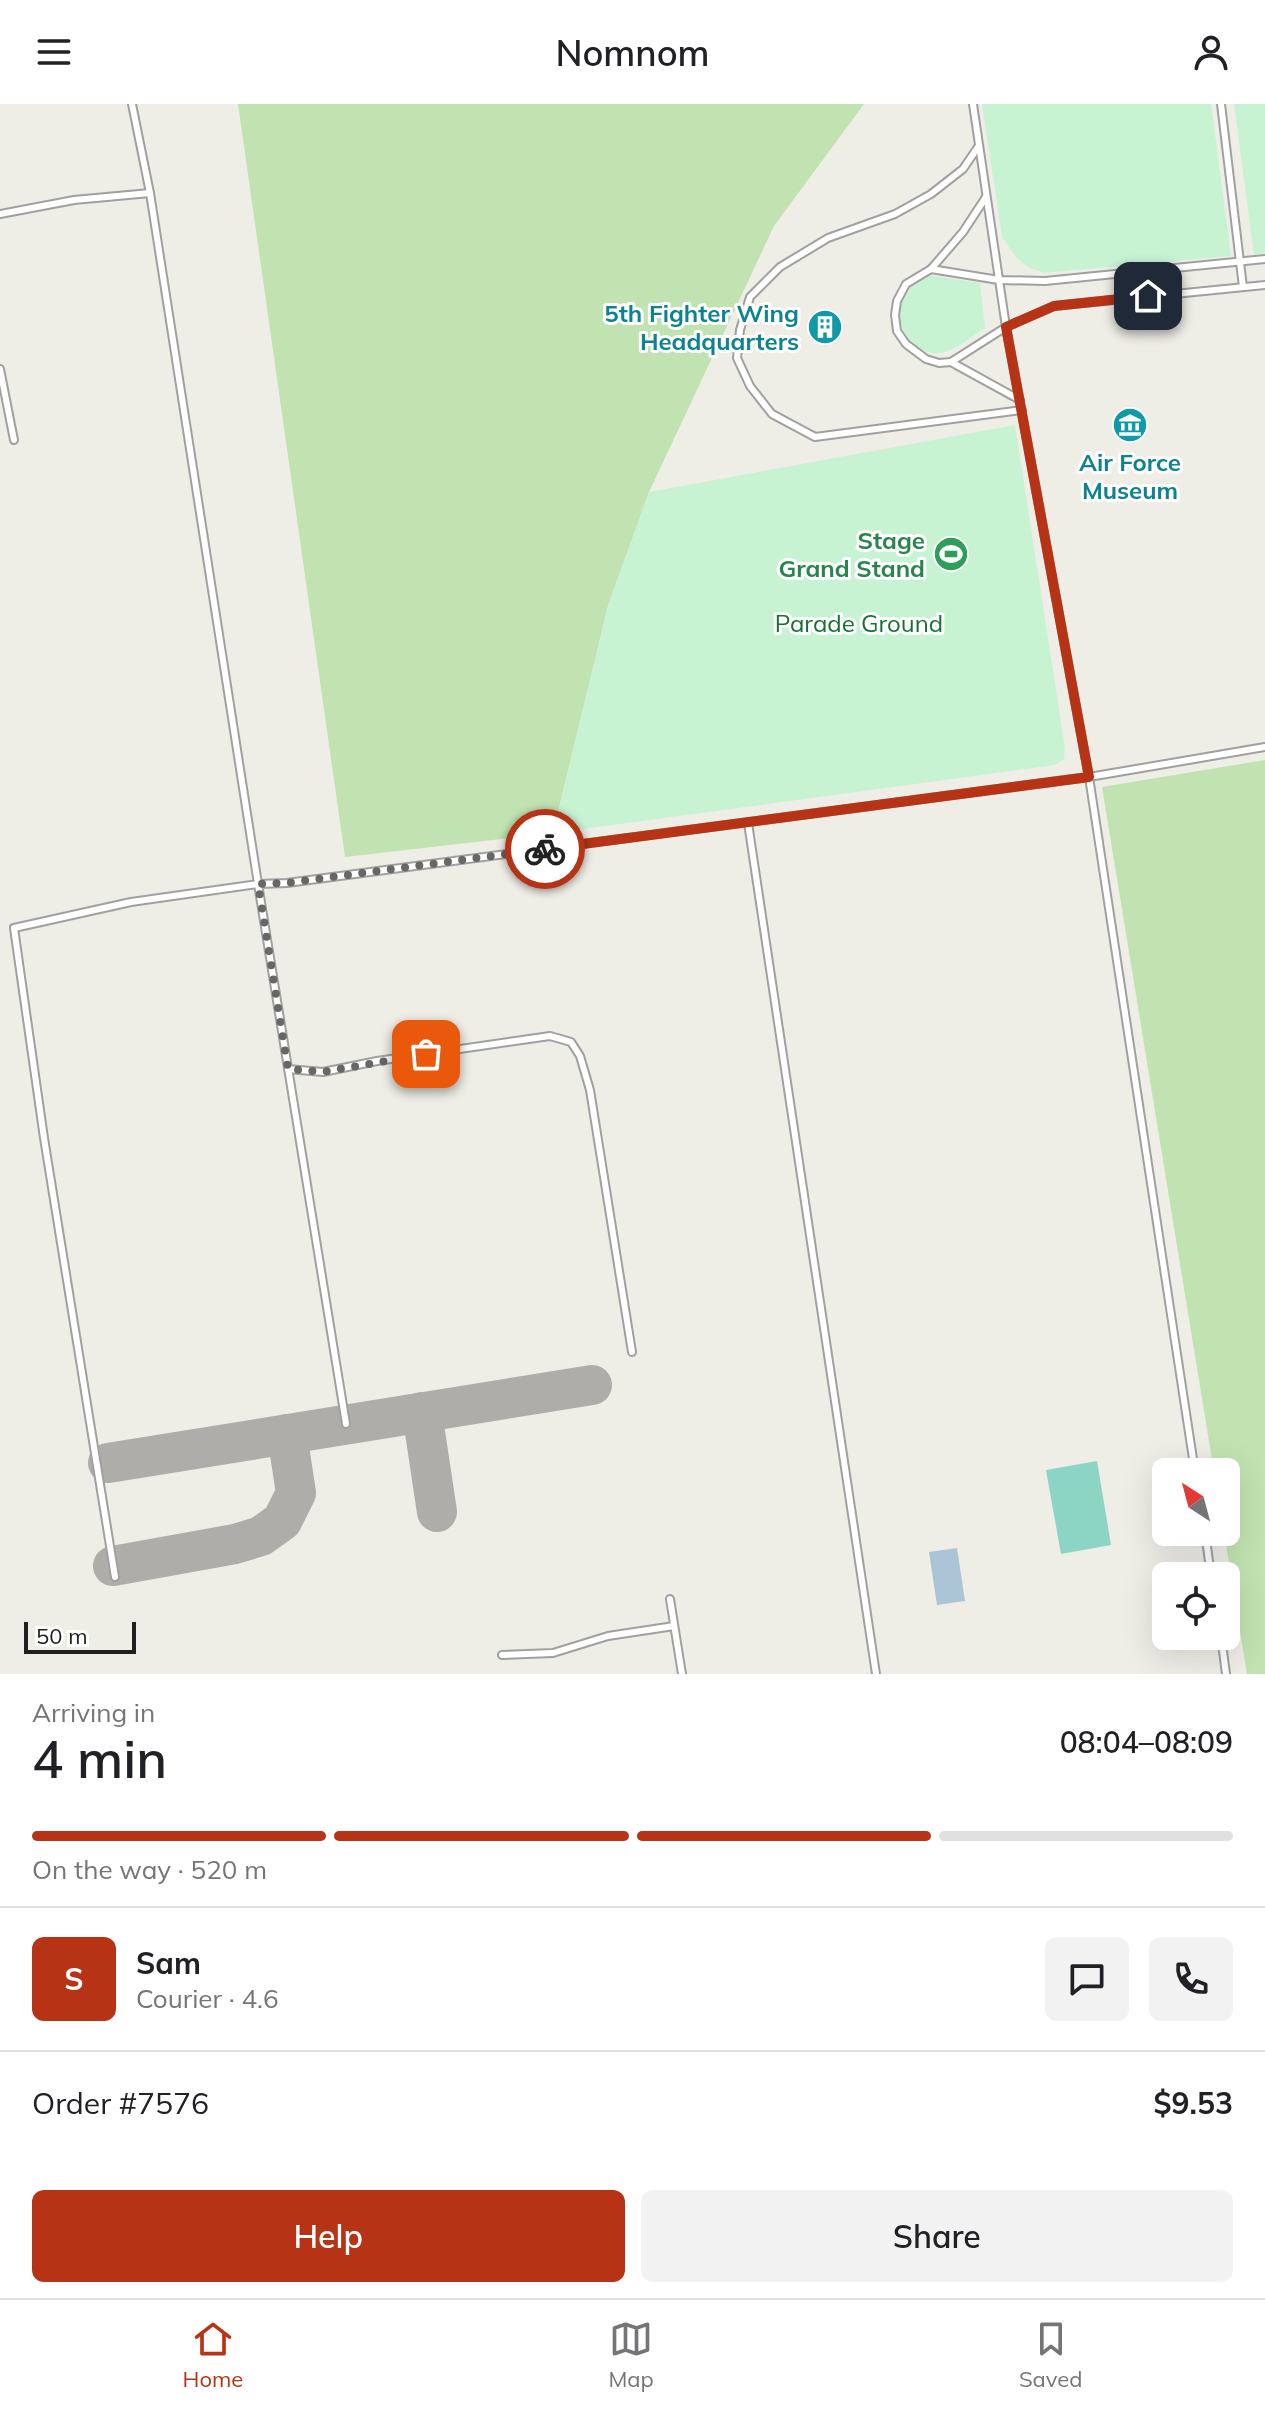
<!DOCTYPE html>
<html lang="en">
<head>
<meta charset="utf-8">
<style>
	body { margin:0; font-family:Mulish,sans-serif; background:#f2f2f2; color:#202124; height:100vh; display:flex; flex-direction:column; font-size:30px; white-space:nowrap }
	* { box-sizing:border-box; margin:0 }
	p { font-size:26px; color:#757577 }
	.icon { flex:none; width:44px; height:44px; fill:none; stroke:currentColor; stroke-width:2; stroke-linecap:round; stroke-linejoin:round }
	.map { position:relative; height:1570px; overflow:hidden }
	.panel { display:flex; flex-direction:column; background:#fff; flex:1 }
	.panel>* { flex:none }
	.needle { width:52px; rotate:324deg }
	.fabs { position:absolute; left:1152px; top:1354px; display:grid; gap:16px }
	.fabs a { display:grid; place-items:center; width:88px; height:88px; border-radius:12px; background:#fff; box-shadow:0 8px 32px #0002; font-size:40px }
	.scale { position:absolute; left:24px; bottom:20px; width:112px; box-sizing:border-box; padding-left:8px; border:4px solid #1f1f1f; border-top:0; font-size:22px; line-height:28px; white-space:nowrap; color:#1f1f1f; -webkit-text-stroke:6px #fff; paint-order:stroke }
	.pin { position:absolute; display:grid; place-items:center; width:68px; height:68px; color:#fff; margin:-34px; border-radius:16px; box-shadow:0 4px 12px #0006 }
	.courier { position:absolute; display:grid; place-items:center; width:80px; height:80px; margin:-40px; border:6px solid #b73316; border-radius:50%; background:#fff; color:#222; box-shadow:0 2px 10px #0007 }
	.headline em { font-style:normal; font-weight:600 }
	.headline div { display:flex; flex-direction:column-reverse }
	.headline { display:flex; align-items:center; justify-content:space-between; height:136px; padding:0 32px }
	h1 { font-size:52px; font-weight:600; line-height:60px }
	.bar { display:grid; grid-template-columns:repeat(4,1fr); gap:12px 8px; align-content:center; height:96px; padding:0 32px }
	.bar i { height:10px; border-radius:6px; background:#e0e0e0 }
	.bar .on { background:#b73316 }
	.bar p { grid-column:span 4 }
	.line { display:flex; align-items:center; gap:20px; padding:0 32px; border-top:2px solid #e0e0e0 }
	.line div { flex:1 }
	.round { display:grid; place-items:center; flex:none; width:84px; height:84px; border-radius:12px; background:#f2f2f2 }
	.action { display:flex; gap:16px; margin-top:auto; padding:16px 32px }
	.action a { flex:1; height:92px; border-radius:12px; background:#b73316; color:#fff; font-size:32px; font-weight:600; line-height:92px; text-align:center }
	.action a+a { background:#f2f2f2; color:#202124 }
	header { display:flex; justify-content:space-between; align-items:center; height:104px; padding:0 32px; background:#fff; font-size:36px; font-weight:600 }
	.dock { display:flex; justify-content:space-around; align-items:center; height:112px; border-top:2px solid #e0e0e0; background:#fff; font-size:22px; color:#757577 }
	.dock a { display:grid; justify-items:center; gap:4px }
	.dock .on { color:#b73316 }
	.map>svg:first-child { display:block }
	.grass { fill:#c1e3b1 }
	.park { fill:#c8f3d3 }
	.pitch { fill:#8cd5c5 }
	.water { fill:#abc5d7 }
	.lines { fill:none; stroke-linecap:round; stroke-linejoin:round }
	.taxiway { stroke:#aeadaa; stroke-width:40 }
	.lane-casing { stroke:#a0a0a0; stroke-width:10 }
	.lane { stroke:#fff; stroke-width:6 }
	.done { stroke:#676765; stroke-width:8; stroke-dasharray:0 14.4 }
	.route { stroke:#b73316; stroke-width:10 }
	.labels { text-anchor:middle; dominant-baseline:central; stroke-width:6; stroke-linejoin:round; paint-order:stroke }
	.culture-label { font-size:24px; font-weight:bold; fill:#0d838f; stroke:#fff; text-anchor:end }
	.leisure-label { font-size:24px; font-weight:bold; fill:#27864d; stroke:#fff; text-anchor:end }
	.park-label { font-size:24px; fill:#18712f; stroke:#fff }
</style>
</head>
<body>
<header><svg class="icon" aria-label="menu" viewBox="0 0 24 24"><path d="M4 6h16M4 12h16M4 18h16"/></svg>Nomnom<svg class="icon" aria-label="person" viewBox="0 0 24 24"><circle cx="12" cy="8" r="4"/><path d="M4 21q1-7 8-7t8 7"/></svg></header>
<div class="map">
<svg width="1265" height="1570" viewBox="0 0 1265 1570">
	<rect width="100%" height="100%" fill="#eeede6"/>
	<g class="grass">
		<polygon points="238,0 864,0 774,122 649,388 608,502 553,729 345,753"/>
		<polygon points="1265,656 1265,1570 1247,1570 1224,1428 1226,1428 1226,1368 1214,1368 1102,683"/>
	</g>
	<g class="park">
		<polygon points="982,0 1211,0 1231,152 1044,169 1028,163 1016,153 1002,133"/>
		<polygon points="1234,0 1265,0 1265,149 1254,151"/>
		<path d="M927,171l53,8 5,45c-11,7 -24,18 -37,23 -47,16 -71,-62 -21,-76z"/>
		<polygon points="1015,321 1065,644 1064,655 1055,661 553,729 608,502 649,388"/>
	</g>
	<polygon class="pitch" points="1097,1357 1111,1441 1061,1450 1046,1366"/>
	<polygon class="water" points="957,1444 965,1497 937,1501 929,1448"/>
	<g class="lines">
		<g class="taxiway">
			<polyline points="422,1308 437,1408"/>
			<polyline points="108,1359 592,1281"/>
			<polyline points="113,1462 235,1440 261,1432 282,1417 296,1389 287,1330"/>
		</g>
		<g class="lane-casing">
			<g id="lane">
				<polyline points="973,0 1006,223 1089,673 1195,1368"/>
				<polyline points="1221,0 1243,183"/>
				<polyline points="978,43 963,65 931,90 895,110 828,134 780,163 750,193 740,226 737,254 750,282 772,310 815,333 1022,306"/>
				<polyline points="0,110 74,96 150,89"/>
				<polyline points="1265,155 1045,177 999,176 931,165 906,180 897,197 895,211 897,227 906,240 926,255 939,259 951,258 1006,223 1054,202 1265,181"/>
				<polyline points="931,165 963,128 986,93"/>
				<polyline points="951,258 1020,296"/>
				<polyline points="0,265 14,336"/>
				<polyline points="748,719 876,1570"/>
				<polyline points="288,965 323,968 377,957 550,932 571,938 580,952 590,986 632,1248"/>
				<polyline points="346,1320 258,780 287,779 1089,673 1265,643"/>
				<polyline points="1205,1428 1211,1472"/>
				<polyline points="115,1473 44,1034 14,824 131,798 258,780 150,89 132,0"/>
				<polyline points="670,1495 682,1570"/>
				<polyline points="1221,1532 1226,1570"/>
				<polyline points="502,1551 553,1549 608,1532 674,1522"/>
			</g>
		</g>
		<use href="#lane" class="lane"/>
	</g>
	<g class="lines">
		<polyline class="done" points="426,950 323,968 288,965 258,780 287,779 545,745"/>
		<polyline class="route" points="545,745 1089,673 1006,223 1054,202 1148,192"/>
	</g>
	<defs>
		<g id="building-disc" transform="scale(1.8)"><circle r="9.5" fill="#0f9aa8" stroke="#fff"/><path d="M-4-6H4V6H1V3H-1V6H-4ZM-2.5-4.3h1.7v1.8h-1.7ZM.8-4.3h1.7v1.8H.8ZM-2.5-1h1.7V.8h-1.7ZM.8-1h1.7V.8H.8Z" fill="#fff"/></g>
		<g id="museum-disc" transform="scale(1.8)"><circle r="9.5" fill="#0f9aa8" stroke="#fff"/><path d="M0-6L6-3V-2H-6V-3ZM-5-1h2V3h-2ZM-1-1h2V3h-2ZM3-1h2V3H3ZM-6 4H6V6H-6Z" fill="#fff"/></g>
		<g id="stadium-disc" transform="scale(1.8)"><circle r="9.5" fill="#2e9e5b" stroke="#fff"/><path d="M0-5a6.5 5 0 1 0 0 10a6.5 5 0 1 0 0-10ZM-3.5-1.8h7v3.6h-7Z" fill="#fff"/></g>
	</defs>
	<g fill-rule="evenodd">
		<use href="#building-disc" x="825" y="223"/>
		<use href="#museum-disc" x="1130" y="321"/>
		<use href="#stadium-disc" x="951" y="450"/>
	</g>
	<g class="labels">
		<g class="culture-label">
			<text x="799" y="209">5th Fighter Wing<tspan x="799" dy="28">Headquarters</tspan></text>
			<text x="1130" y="358" text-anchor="middle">Air Force<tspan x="1130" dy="28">Museum</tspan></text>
		</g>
		<g class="leisure-label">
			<text x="925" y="436">Stage<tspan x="925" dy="28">Grand Stand</tspan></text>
		</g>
		<g class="park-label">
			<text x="859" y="519">Parade Ground</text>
		</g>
	</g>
</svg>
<div class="fabs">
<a><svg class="needle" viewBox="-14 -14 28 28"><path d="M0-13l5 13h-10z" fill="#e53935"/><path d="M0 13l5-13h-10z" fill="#757577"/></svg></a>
<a><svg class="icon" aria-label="locate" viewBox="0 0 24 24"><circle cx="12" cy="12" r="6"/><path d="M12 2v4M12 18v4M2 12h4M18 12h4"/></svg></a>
</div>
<div class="scale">50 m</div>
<div class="pin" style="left:426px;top:950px;background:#ea580c"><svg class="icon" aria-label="bag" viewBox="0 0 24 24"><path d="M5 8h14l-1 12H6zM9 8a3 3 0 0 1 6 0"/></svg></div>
<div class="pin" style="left:1148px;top:192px;background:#1f2937"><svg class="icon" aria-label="home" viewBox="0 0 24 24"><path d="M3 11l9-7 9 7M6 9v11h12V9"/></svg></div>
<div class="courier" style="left:545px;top:745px"><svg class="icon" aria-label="bike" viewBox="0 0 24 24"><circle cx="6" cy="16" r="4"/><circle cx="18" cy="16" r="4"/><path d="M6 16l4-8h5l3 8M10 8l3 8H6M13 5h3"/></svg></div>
</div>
<section class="panel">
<div class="headline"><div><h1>4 min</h1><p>Arriving in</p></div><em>08:04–08:09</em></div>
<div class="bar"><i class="on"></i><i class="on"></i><i class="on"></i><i></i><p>On the way · 520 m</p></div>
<div class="line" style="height:144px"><b class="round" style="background:#b73316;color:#fff">S</b><div><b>Sam</b><p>Courier · 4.6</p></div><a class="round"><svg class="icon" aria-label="chat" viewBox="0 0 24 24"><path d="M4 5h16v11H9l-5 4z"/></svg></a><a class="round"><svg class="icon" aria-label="phone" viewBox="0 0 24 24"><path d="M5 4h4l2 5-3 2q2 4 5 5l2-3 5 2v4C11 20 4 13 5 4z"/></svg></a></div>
<div class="line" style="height:104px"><div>Order #7576</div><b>$9.53</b></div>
<div class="action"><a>Help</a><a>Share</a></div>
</section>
<nav class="dock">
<a class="on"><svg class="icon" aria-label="home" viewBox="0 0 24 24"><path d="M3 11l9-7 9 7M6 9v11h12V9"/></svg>Home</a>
<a><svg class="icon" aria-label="map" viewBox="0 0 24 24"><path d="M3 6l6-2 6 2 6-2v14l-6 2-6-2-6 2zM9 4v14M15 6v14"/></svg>Map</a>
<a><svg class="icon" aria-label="saved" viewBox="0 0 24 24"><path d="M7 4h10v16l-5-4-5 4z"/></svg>Saved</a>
</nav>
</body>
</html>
